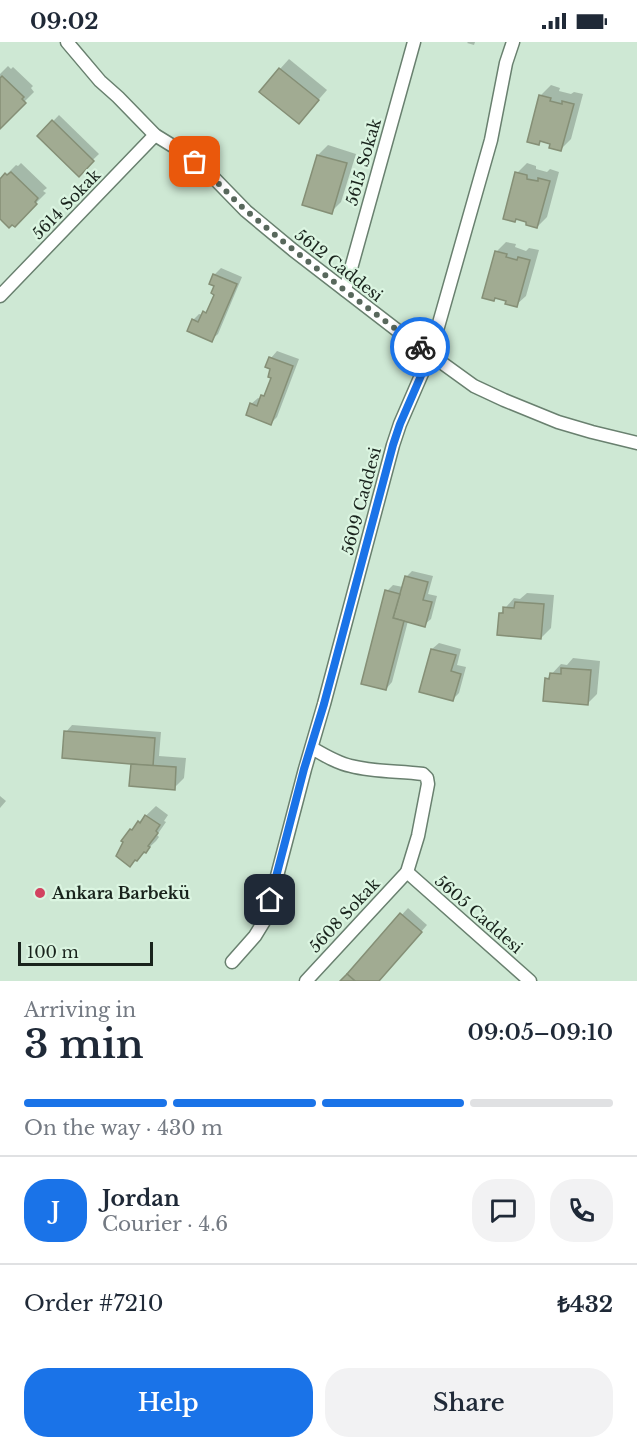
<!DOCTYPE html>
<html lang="en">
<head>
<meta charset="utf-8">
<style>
	body { margin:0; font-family:"Libre Baskerville",serif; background:#f2f2f3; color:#1f2937; height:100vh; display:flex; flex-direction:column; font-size:22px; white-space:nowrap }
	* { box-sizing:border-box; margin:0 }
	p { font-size:20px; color:#747a83 }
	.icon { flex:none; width:33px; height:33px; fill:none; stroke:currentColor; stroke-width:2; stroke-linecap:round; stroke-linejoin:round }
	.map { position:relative; height:939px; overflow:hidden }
	.sheet { display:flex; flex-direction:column; background:#fff; flex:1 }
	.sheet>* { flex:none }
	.scale { position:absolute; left:18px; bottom:15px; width:135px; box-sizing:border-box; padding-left:6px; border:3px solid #19231c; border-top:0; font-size:16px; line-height:21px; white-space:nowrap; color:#19231c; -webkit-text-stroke:4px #dbf5e1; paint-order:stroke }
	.pin { position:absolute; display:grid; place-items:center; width:51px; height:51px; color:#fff; margin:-26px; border-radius:12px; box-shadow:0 3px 9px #0006 }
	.courier { position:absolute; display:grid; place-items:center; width:60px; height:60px; margin:-30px; border:4px solid #1a73e8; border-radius:50%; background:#fff; color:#222; box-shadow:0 2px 8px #0007 }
	.headline em { font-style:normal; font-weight:600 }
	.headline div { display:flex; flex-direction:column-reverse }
	.headline { display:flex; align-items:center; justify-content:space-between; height:102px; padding:0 24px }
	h1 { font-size:39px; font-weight:600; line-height:45px }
	.bar { display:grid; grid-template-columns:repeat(4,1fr); gap:9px 6px; align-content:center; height:72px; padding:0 24px }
	.bar i { height:8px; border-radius:4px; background:#e0e1e3 }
	.bar .selected { background:#1a73e8 }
	.bar p { grid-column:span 4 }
	.line { display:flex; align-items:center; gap:15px; padding:0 24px; border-top:2px solid #e0e1e3 }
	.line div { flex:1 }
	.round { display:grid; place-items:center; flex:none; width:63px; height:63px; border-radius:24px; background:#f2f2f3 }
	.primary-button { display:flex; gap:12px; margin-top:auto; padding:12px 24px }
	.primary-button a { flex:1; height:69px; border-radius:24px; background:#1a73e8; color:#fff; font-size:24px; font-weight:600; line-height:69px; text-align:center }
	.primary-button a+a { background:#f2f2f3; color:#1f2937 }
	.status { display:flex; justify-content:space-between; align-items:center; height:42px; padding:0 30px; background:#fff; direction:ltr }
	.status svg { height:16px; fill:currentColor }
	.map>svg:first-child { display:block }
	.shadow { fill:#0003 }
	.building { fill:#a1ab92; stroke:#858f76; stroke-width:1.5 }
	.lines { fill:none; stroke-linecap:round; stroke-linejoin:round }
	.minor-casing { stroke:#69806f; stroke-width:15 }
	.minor { stroke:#fff; stroke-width:12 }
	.done { stroke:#58685c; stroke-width:6; stroke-dasharray:0 10.8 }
	.route { stroke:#1a73e8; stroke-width:8 }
	.poi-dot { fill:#d24260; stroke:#dbf5e1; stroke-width:2 }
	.labels { text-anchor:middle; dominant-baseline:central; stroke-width:4.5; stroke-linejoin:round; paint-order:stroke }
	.street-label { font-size:16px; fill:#19231c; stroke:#dbf5e1 }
	.poi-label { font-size:16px; font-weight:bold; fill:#19231c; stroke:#dbf5e1; text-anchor:start }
</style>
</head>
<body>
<div class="status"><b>09:02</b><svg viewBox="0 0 49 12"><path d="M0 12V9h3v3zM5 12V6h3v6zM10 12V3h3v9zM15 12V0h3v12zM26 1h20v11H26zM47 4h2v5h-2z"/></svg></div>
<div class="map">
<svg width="637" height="939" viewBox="0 0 637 939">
	<rect width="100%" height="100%" fill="#cee8d4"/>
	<g class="shadow">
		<polygon points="468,0 475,0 474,3 467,1"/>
		<polygon points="289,17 327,48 299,80 280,27"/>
		<polygon points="8,24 11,27 13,25 33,44 31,46 34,50 0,84 0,32"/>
		<polygon points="551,43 560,46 559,49 571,52 574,50 583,52 571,97 561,107 552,101 541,98 538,101 528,99 541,53"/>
		<polygon points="59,73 99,112 78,132 39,94"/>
		<polygon points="328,103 356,112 341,160 331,170 304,162 318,113"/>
		<polygon points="21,121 47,146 43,149 46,151 24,173 0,175 0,139 16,123 18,124"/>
		<polygon points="527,121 536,124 536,127 547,130 550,127 559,130 547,175 537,185 528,179 517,176 514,179 517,131"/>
		<polygon points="506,200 516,202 515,205 526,209 529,206 539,208 526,254 516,263 508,258 497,255 494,258 496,210"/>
		<polygon points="221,226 242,235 218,292 211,298 193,278 199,272 203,273 211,263 216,252 216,244 211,241 214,233"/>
		<polygon points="277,309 299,317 277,375 271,381 251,362 258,356 261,357 268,347 273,335 271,316"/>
		<polygon points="412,529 433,534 428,552 437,554 431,577 424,583 408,579 392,640 386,647 387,549 393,543 403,545 406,535"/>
		<polygon points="527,551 554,553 551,586 541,596 501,571 514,556 520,557"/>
		<polygon points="439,601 461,607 457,623 466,625 459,651 452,658 432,607"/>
		<polygon points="573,616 600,619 597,652 587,662 547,637 561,622 567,623"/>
		<polygon points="72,683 161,690 159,714 186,716 184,736 174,746 133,723 66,690"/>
		<polygon points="0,754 6,759 0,766"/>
		<polygon points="156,764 168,773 164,779 166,780 157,793 159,795 156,799 137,817 123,799 131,788"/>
		<polygon points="408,866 427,883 378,939 342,939"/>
	</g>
	<g class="building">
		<polygon points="279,26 319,58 299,82 259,50"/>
		<polygon points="2,34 24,55 22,57 26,61 0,87 0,36"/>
		<polygon points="539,53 551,56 550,59 562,62 562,59 574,62 561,109 549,106 550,102 540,99 539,103 527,100"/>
		<polygon points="52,78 94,119 79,135 37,94"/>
		<polygon points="317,113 347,121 332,172 302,163"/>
		<polygon points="11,130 38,156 35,160 37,162 15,185 12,183 9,186 0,177 0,137 5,131 7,133"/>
		<polygon points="515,130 527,133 527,137 538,139 538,136 550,139 537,186 526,183 526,180 516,177 515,180 503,177"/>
		<polygon points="495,209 507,212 506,215 517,218 518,215 530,218 517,265 505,262 506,259 495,256 494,259 482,256"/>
		<polygon points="213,232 237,242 212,300 187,289 192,277 198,280 203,269 206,271 214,253 211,251 214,244 209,242"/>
		<polygon points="269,315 293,324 271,383 246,373 250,361 257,364 261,353 264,354 271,336 268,335 270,327 265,325"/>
		<polygon points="405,534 428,540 423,558 432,560 425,585 393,576"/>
		<polygon points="385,548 400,552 393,576 404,579 386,648 361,642"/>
		<polygon points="515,560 544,562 541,597 497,593 499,571 503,571 503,565 514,566"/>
		<polygon points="431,607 456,613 451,629 461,632 453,659 419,650"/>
		<polygon points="561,626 591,628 588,663 543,659 545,636 549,637 550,631 561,632"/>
		<polygon points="64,689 155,696 153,724 62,716"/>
		<polygon points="131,722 176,725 175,748 129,744"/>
		<polygon points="145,773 160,783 156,789 158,791 148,804 150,805 146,811 144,810 137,819 135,818 130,825 116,814 123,800 121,799 130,787 132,788 138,779 140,781"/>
		<polygon points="400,871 422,890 379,939 355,939 347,932"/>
		<polygon points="347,932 355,939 340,939"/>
	</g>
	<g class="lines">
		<g class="minor-casing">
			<g id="minor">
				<polyline points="67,0 100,39 118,55 155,93 181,109 210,132 246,169 293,208 402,292 474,344 504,358 558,380 592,390 637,401"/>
				<polyline points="345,248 414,0"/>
				<polyline points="0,254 155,93"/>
				<polyline points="407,830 530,939"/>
				<polyline points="232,920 255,894 266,876 305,727 324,662 393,403 400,382 430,313 491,98 506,21 513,0"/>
				<path d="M306,939l101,-109 11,-36 10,-52 -1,-6 -4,-4c-24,-3 -49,-2 -72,-8 -14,-3 -27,-11 -39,-18"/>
			</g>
		</g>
		<use href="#minor" class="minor"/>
	</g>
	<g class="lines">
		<path class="done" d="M195,120c20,16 35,35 54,51 55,47 113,91 171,134"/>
		<polyline class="route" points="270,858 304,727 324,662 393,403 400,382 430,313 420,305"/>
	</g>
	<circle class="poi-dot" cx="40" cy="851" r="6"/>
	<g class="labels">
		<g class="street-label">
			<text transform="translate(363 120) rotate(-74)">5615 Sokak</text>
			<text transform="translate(66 162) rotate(-46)">5614 Sokak</text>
			<text transform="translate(339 223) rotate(38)">5612 Caddesi</text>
			<text transform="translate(361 459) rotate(-75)">5609 Caddesi</text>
			<text transform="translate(479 872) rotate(41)">5605 Caddesi</text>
			<text transform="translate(344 873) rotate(-47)">5608 Sokak</text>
		</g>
		<g class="poi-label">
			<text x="52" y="851">Ankara Barbekü</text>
		</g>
	</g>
</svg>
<div class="scale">100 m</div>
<div class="pin" style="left:195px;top:120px;background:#ea580c"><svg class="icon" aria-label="bag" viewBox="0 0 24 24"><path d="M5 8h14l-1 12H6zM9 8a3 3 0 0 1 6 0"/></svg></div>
<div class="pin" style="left:270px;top:858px;background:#1f2937"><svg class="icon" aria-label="home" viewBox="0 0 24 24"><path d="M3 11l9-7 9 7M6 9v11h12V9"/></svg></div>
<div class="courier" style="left:420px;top:305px"><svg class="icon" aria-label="bike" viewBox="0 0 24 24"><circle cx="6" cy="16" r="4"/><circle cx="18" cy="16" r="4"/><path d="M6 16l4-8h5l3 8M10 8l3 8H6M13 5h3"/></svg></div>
</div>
<section class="sheet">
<div class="headline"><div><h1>3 min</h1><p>Arriving in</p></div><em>09:05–09:10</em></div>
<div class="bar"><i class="selected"></i><i class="selected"></i><i class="selected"></i><i></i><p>On the way · 430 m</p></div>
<div class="line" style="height:108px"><b class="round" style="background:#1a73e8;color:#fff">J</b><div><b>Jordan</b><p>Courier · 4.6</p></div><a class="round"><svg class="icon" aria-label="chat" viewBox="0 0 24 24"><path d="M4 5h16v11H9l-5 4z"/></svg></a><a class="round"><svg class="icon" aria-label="phone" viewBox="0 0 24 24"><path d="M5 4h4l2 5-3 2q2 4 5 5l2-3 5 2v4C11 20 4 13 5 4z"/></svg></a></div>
<div class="line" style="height:78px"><div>Order #7210</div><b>₺432</b></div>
<div class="primary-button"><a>Help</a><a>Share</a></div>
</section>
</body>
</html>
